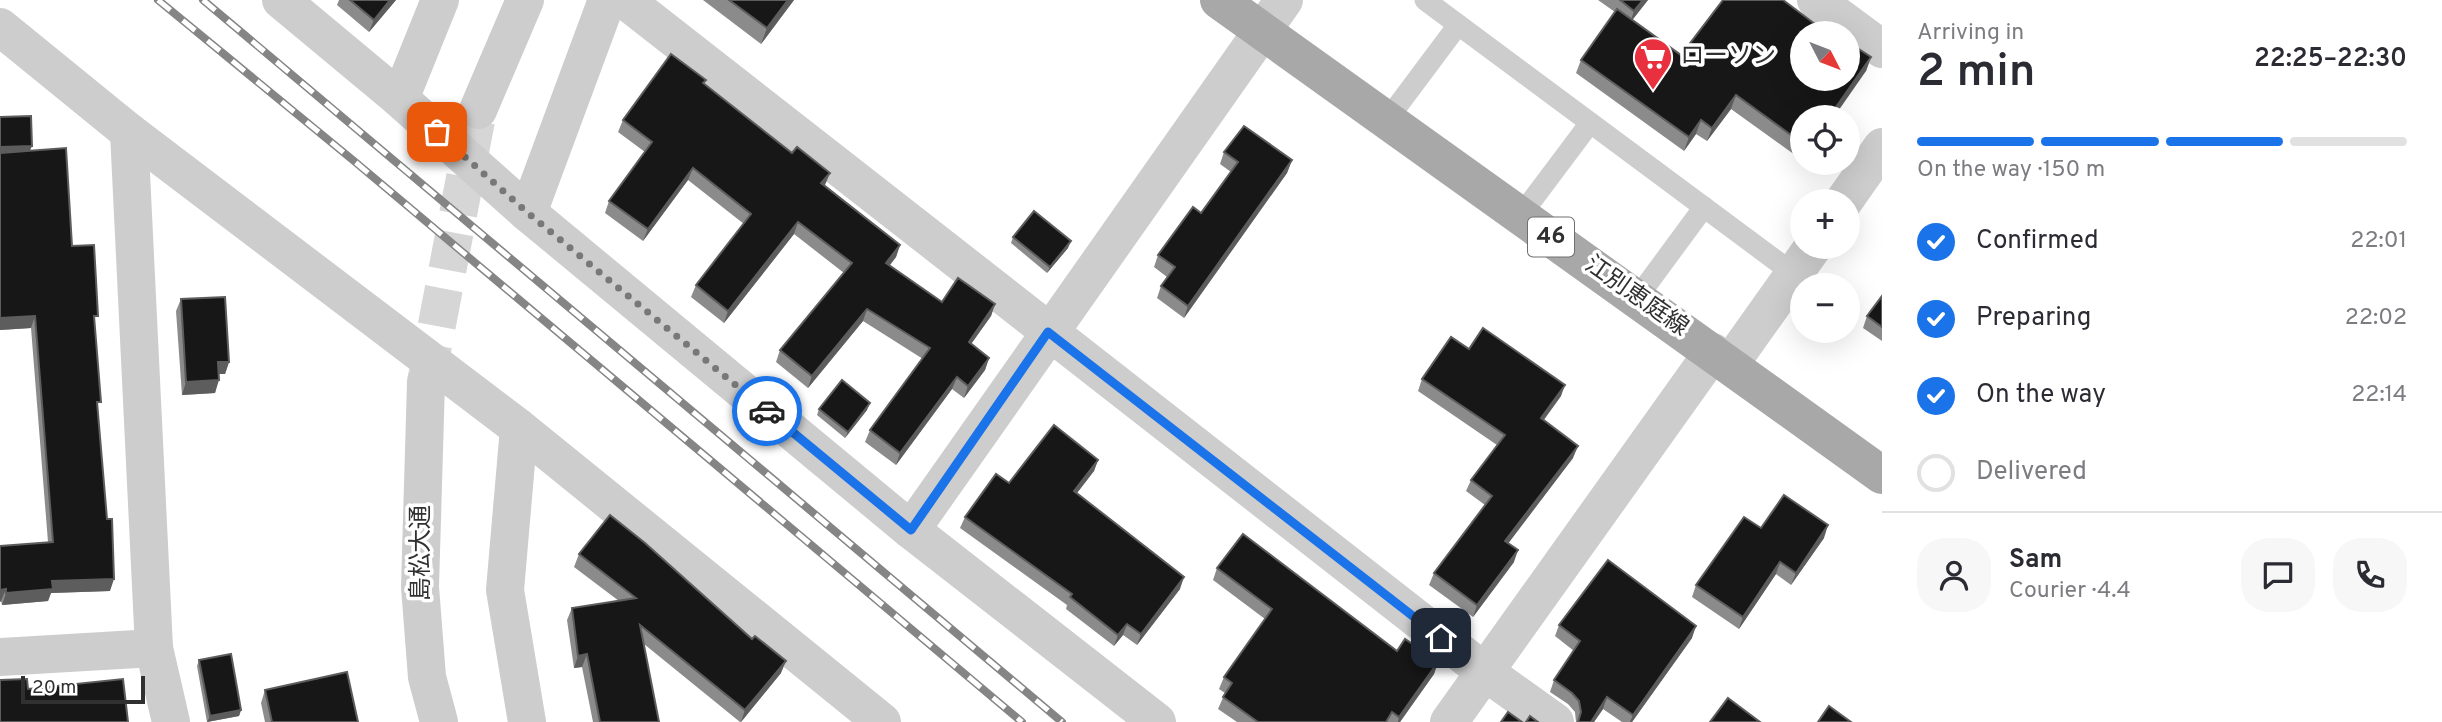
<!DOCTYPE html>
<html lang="en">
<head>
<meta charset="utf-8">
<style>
	body { margin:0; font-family:Overpass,"Noto Sans JP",sans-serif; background:#f7f7f7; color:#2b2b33; height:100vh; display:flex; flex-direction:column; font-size:26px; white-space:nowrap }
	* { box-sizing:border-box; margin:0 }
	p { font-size:23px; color:#7c7c81 }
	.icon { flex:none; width:38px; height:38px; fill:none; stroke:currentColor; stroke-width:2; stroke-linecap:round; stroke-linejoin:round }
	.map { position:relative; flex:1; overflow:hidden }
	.drawer { display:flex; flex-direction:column; background:#fff; width:560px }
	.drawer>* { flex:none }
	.needle { width:46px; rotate:132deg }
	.buttons { position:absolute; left:1790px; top:21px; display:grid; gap:14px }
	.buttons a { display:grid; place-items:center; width:70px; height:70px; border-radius:50%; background:#fff; box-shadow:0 7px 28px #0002; font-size:35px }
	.scale { position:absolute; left:21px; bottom:18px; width:124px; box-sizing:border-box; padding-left:7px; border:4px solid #303030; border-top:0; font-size:19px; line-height:24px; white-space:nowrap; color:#303030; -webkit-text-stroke:5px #fff; paint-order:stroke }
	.pin { position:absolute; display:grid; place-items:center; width:60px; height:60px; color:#fff; margin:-30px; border-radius:14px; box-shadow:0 4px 10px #0006 }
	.courier { position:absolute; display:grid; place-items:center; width:70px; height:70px; margin:-35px; border:5px solid #1a73e8; border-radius:50%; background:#fff; color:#222; box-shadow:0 2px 9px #0007 }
	.summary em { font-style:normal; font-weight:600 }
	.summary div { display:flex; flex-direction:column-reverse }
	.summary { display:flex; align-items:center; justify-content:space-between; height:119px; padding:0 35px }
	h1 { font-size:46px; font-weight:600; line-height:52px }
	.bar { display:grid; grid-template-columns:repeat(4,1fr); gap:10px 7px; align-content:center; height:84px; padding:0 35px }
	.bar i { height:9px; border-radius:5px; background:#e1e1e2 }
	.bar .current { background:#1a73e8 }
	.bar p { grid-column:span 4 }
	.line { display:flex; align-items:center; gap:18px; padding:0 35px; border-top:2px solid #e1e1e2 }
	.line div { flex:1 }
	.round { display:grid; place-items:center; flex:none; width:74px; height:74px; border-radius:28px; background:#f7f7f7 }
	ol { padding:0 35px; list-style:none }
	li { display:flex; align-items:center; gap:21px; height:77px }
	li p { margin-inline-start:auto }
	li .icon { padding:7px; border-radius:50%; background:#1a73e8; color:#fff; stroke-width:4 }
	li:last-child { color:#7c7c81 }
	li i { width:38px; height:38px; border:4px solid #e1e1e2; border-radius:50% }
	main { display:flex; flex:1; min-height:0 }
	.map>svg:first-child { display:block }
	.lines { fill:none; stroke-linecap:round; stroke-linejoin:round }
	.tertiary-tunnel { stroke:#d6d6d6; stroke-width:38; stroke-dasharray:38 19; stroke-linecap:butt }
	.service { stroke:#cdcdcd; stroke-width:21 }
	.minor { stroke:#cdcdcd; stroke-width:38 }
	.tertiary { stroke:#cdcdcd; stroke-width:38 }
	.primary { stroke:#a8a8a8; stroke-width:38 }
	.rail-casing { stroke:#858585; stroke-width:8 }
	.rail { stroke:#fff; stroke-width:5; stroke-dasharray:16; stroke-linecap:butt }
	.wall { fill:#8b8b8b }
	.shaded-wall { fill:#5d5d5d }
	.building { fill:#171717; stroke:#5d5d5d; stroke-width:2 }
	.done { stroke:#787878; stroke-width:7; stroke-dasharray:0 12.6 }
	.route { stroke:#1a73e8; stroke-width:9 }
	.labels { text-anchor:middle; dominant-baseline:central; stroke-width:7; stroke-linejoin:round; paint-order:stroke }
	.shield { fill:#fff; stroke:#6e6e6e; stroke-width:2 }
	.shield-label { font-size:23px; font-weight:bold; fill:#303030 }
	.poi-label { font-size:24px; fill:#303030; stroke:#fff; text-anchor:start }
	.street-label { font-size:24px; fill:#303030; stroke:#fff }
</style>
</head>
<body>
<main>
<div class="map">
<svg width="1882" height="722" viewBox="0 0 1882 722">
	<rect width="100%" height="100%" fill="#fff"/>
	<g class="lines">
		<polyline class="tertiary-tunnel" points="426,382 478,110"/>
		<g class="service">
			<polyline points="1425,0 1794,274"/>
			<polyline points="1387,120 1458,25"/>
			<polyline points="1521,215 1590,123"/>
			<polyline points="1637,298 1704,207"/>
		</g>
		<g class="minor">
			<polyline points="281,0 400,99 528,213 911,530 1157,722"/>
			<polyline points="625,0 1485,672 1555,722"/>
			<polyline points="1816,0 1882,49"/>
			<polyline points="0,27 129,132 519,428 882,722"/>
			<polyline points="400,99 440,0"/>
			<polyline points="129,132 154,648 171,722"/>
			<polyline points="1844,201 1882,147"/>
			<polyline points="528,213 607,0"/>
			<polyline points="1730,364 1813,247"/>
			<polyline points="519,428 505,590 527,722"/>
			<polyline points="911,530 1284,0"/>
			<polyline points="0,657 154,648"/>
			<polyline points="1449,722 1713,352"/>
		</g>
		<g class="tertiary">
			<polyline points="478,110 525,0"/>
			<polyline points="426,382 420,587 427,677 439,722"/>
		</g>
		<polyline class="primary" points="1219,0 1882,475"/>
		<g class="rail-casing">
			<g id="rail">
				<polyline points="158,0 354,161 1022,722"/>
				<polyline points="203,0 1062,722"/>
			</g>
		</g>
		<use href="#rail" class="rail"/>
	</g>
	<g class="wall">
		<polygon points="339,0 396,0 369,32 337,5"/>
		<polygon points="703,0 794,0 761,44"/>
		<polygon points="1598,0 1648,0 1632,20 1681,55 1827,33 1871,57 1866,71 1802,117 1802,160 1731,109 1707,141 1696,134 1684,151 1576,73 1581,60 1615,12"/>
		<polygon points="704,84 825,185 900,245 896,257 890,265 942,302 995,304 991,316 971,344 989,358 985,370 964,398 952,389 896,465 865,442 870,430 923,359 863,321 808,388 776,362 780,350 844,273 794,234 724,323 691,297 696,285 744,224 688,180 643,241 605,213 609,201 645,152 618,132 623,120"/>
		<polygon points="0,117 30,151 72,246 95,324 98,409 110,591 51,593 48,601 2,605 1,601 0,602 0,546 48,542 31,328 0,330"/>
		<polygon points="1224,152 1292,160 1287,173 1184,318 1157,298 1161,286 1167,277 1154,267 1158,255 1201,213 1231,172 1220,164"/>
		<polygon points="1013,237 1068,248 1047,273 1011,243"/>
		<polygon points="1882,296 1882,341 1863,328 1867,316"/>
		<polygon points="181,299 229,362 225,374 219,374 215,393 182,395 176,311"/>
		<polygon points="1469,349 1561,396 1544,420 1573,458 1508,543 1514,562 1473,617 1429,585 1434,573 1485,505 1466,491 1471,480 1497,445 1418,391 1422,379"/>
		<polygon points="819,409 867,410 845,438 817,415"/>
		<polygon points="1098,460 1094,471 1077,493 1180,589 1137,645 1123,635 1114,646 1066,609 1067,605 960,528 965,517 1009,483"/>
		<polygon points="1761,528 1824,538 1791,585 1776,574 1739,629 1692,597 1696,585"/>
		<polygon points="579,554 781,673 741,722 740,722 644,644 659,722 593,722 582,667 574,668 567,620 572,608 619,601 574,567"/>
		<polygon points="1217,568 1397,651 1438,662 1434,674 1400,722 1237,722 1218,709 1225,693 1219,689 1224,677 1265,619 1213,580"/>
		<polygon points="1559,625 1692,638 1632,722 1622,722 1603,709 1594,722 1576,722 1575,712 1568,704 1550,692 1554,680 1574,651 1555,636"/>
		<polygon points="199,660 241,710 239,716 207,722 197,666"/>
		<polygon points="265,690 358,722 265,722 261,703"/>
	</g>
	<g class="shaded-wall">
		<polygon points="390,0 396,0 369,32 374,20"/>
		<polygon points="788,0 794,0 761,44 767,28"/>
		<polygon points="1643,0 1648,0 1630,23 1634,11"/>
		<polygon points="1871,57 1866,71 1834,117 1829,117"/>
		<polygon points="1736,95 1731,109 1707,141 1712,128"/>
		<polygon points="1701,120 1696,134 1684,151 1689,137"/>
		<polygon points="32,146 29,153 0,154 0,147"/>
		<polygon points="1292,160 1287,173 1184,318 1188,306"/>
		<polygon points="693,168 688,180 643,241 648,229"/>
		<polygon points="830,173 825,185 817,195 821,183"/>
		<polygon points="798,222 794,234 724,323 728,311"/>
		<polygon points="1071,241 1068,248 1047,273 1050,267"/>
		<polygon points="900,245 896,257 882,275 886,263"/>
		<polygon points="995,304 991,316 964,354 969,342"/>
		<polygon points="867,309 863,321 808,388 812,376"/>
		<polygon points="35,316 31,328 0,330 0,318"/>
		<polygon points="989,358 985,370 964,398 968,386"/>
		<polygon points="218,362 229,362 225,374 213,374"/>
		<polygon points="957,377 952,389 896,465 900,453"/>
		<polygon points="219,380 215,393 182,395 186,382"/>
		<polygon points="1565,385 1561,396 1536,430 1541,418"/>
		<polygon points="870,403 867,410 845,438 848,432"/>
		<polygon points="1578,446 1573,458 1501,553 1505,541"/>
		<polygon points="1098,460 1094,471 1070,502 1074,491"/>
		<polygon points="1828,525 1824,538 1791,585 1796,573"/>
		<polygon points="1518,550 1514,562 1473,617 1477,605"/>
		<polygon points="1780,562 1776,574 1739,629 1743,617"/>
		<polygon points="1184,577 1180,589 1137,645 1141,634"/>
		<polygon points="114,579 110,591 51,593 48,601 2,605 6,593 52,581"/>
		<polygon points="6,589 1,601 0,602 0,590"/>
		<polygon points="1127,624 1123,635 1114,646 1118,635"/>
		<polygon points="1696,626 1692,638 1632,722 1630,722 1633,715"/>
		<polygon points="587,654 582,667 574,668 578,656"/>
		<polygon points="786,661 781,673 741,722 745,710"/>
		<polygon points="1438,662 1434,674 1400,722 1398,722 1399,717"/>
		<polygon points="1607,697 1603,709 1594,722 1591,722"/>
		<polygon points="241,710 239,716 207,722 210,716"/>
	</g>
	<g class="building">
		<polygon points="350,0 390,0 374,20"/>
		<polygon points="729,0 788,0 767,28"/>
		<polygon points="1620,0 1643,0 1634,11"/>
		<polygon points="1723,0 1783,0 1827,33 1802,33 1802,79 1848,79 1848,42 1871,57 1829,117 1802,117 1802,143 1736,95 1712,128 1701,120 1689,137 1581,60 1617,9 1681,55"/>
		<polygon points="671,54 706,80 703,83 792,153 797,147 830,173 821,183 900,245 886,263 942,302 958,278 995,304 969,342 989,358 968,386 957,377 900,453 870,430 930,348 867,309 812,376 780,350 852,263 798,222 728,311 696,285 751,214 693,168 648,229 609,201 652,142 623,120"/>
		<polygon points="31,116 32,146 0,147 0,117"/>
		<polygon points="1244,126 1292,160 1188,306 1161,286 1175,267 1158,255 1193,207 1201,213 1238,162 1224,152"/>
		<polygon points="66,148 72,246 94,245 98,316 94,316 101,402 97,402 107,519 112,519 114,579 52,581 53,589 6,593 6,589 0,590 0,546 53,542 35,316 0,318 0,153"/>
		<polygon points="1034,211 1071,241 1050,267 1013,237"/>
		<polygon points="1882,296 1882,327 1867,316"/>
		<polygon points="225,297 229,362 218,362 219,380 186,382 181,299"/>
		<polygon points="1483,328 1565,385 1541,418 1578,446 1505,541 1518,550 1477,605 1434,573 1492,496 1471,480 1505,435 1422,379 1451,337 1469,349"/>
		<polygon points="842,380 870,403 848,432 819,409"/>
		<polygon points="1054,425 1098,460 1074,491 1184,577 1141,634 1127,624 1118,635 1070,597 1072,594 965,517 996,474 1009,483"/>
		<polygon points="1784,495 1828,525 1796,573 1780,562 1743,617 1696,585 1744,517 1761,528"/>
		<polygon points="610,515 645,543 752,639 755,636 786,661 745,710 640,625 659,722 600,722 587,654 578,656 572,608 636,598 579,554"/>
		<polygon points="1243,534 1397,651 1405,639 1438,662 1399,717 1392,712 1386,722 1258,722 1223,697 1232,683 1224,677 1272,609 1217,568"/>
		<polygon points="1608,560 1696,626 1633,715 1607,697 1591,722 1578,722 1581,712 1579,701 1572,693 1554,680 1580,641 1559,625"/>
		<polygon points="231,654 241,710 210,716 199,660"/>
		<polygon points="347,672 358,722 272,722 265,690"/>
		<polygon points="27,679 28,689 123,679 128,722 0,722 0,680"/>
		<polygon points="1728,698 1760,722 1710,722"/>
		<polygon points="1829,706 1851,722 1818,722"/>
		<polygon points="1508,712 1522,722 1501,722"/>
		<polygon points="1530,716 1538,722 1526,722"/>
	</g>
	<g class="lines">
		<polyline class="done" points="437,132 528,213 767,411"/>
		<polyline class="route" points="767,411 911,530 1048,332 1441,638"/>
	</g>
	<defs>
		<g id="supermarket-pin" transform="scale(2.0125)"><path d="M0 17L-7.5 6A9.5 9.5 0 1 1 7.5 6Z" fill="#e8303f" stroke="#fff"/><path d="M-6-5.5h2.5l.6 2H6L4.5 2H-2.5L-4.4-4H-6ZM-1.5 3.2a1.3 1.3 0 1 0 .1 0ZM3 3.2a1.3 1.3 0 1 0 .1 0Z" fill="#fff"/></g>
	</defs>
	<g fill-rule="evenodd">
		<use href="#supermarket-pin" x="1653" y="57"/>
	</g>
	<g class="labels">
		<rect class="shield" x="1528" y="217.5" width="46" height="39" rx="5"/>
		<g class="shield-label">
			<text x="1551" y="237">46</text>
		</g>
		<g class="poi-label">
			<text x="1680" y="57">ローソン</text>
		</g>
		<g class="street-label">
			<text transform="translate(1636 297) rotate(35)">江別恵庭線</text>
			<text transform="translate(422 553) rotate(-90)">島松大通</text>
		</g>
	</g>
</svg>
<div class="buttons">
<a><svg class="needle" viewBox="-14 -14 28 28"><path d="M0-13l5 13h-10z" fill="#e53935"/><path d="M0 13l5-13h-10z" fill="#7c7c81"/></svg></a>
<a><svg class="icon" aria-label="locate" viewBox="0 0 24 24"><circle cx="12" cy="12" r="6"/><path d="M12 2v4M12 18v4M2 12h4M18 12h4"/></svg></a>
<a>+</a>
<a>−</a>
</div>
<div class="scale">20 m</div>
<div class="pin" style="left:437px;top:132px;background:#ea580c"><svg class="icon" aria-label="bag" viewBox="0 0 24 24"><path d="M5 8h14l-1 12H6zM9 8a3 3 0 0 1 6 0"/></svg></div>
<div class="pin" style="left:1441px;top:638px;background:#1f2937"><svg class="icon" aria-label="home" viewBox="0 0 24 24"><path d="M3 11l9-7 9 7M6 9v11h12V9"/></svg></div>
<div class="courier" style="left:767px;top:411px"><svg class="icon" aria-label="car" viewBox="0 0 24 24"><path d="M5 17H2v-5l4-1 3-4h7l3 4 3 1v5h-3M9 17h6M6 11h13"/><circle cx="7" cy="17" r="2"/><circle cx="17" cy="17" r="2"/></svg></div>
</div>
<section class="drawer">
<div class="summary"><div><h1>2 min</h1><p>Arriving in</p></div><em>22:25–22:30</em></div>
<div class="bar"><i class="current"></i><i class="current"></i><i class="current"></i><i></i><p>On the way · 150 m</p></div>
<ol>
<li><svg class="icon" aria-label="check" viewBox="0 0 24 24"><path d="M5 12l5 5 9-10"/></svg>Confirmed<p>22:01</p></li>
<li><svg class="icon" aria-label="check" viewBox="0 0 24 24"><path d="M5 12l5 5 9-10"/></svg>Preparing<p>22:02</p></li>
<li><svg class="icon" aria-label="check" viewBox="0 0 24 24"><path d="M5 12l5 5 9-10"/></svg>On the way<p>22:14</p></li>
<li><i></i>Delivered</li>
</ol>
<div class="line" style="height:126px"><a class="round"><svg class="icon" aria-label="person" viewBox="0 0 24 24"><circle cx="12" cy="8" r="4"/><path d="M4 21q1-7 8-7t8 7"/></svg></a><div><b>Sam</b><p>Courier · 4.4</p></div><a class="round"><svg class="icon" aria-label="chat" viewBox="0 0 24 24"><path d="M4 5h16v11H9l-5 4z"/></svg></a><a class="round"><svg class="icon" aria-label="phone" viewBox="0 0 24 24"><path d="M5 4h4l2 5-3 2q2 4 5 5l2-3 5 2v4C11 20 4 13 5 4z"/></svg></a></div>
</section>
</main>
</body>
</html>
